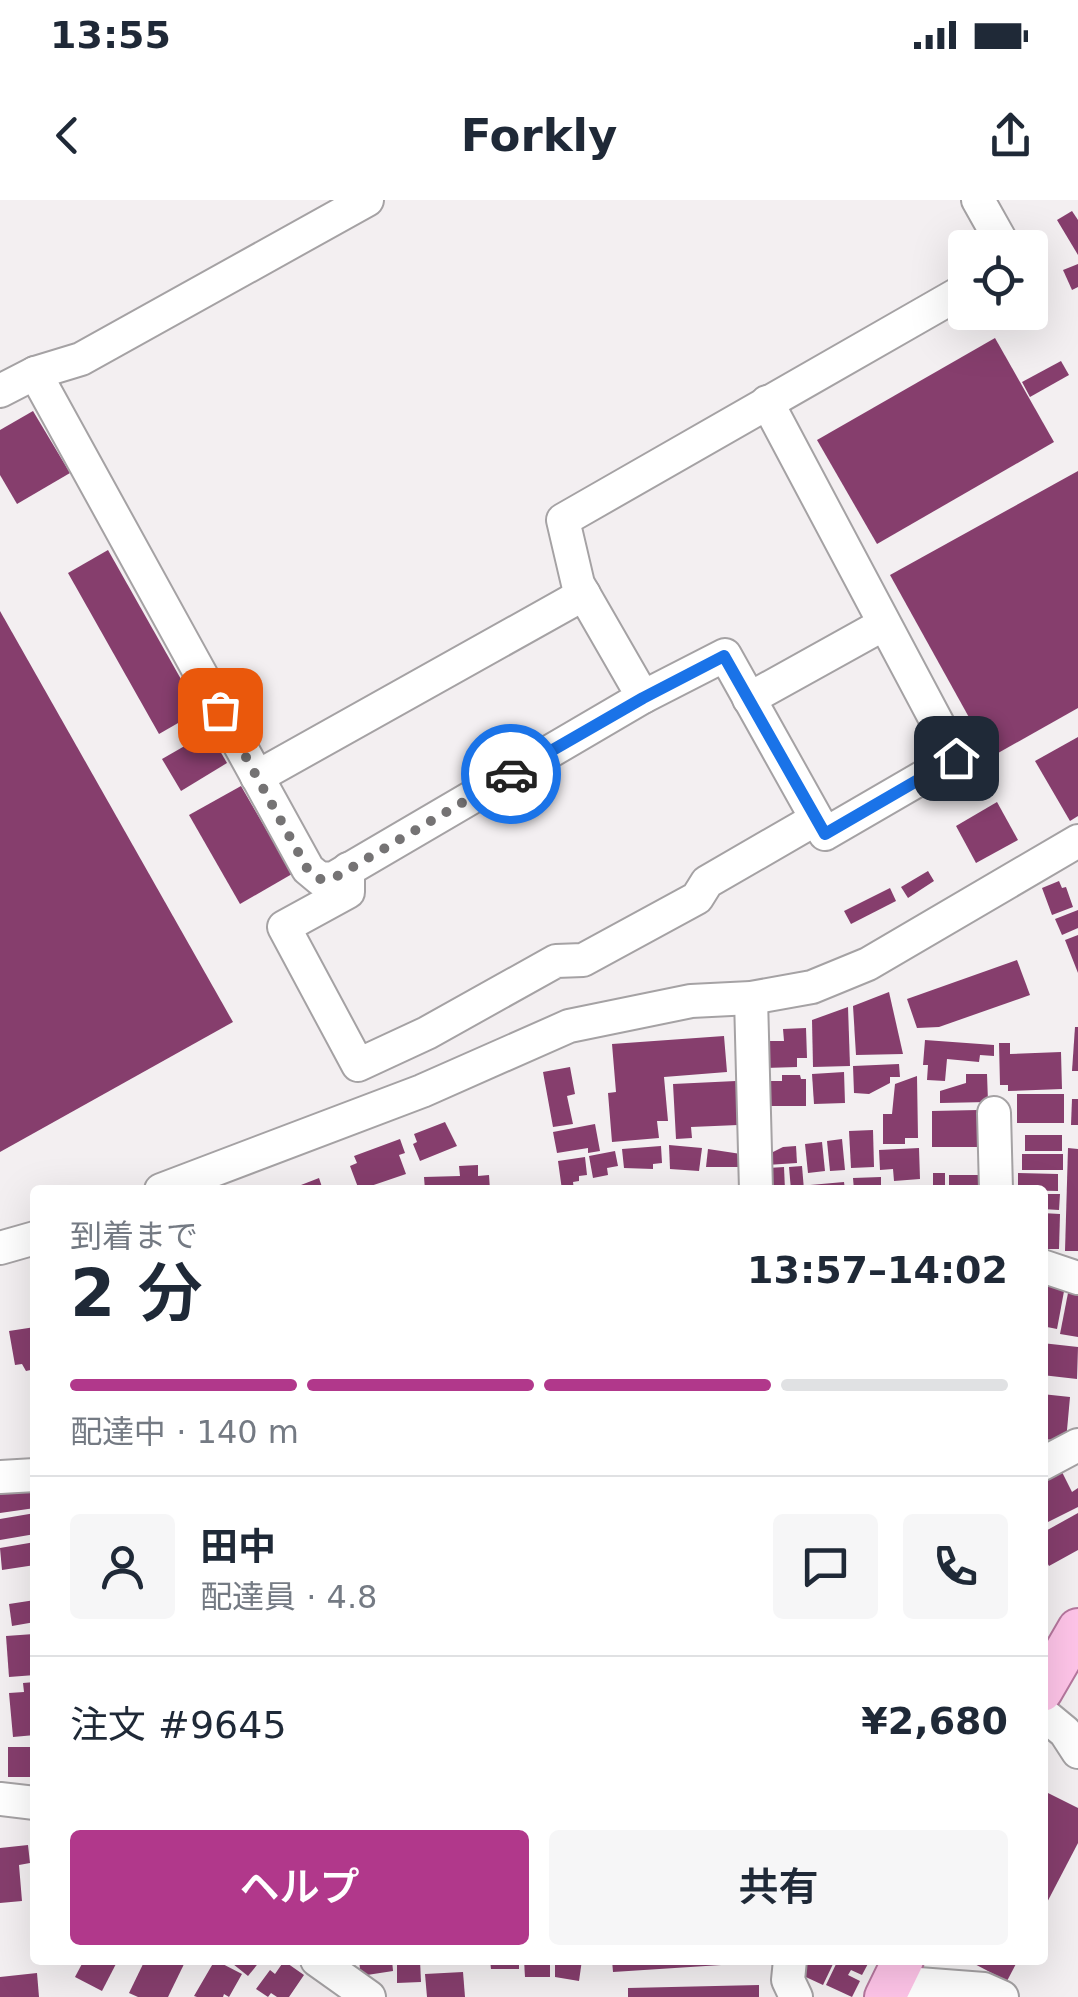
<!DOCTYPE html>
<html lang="ja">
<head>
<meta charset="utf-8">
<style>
	body { margin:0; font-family:"DejaVu Sans","Noto Sans JP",sans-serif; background:#f6f6f7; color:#1f2937; height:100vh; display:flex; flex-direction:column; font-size:38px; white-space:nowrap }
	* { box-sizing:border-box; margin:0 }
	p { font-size:32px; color:#747a83 }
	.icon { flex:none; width:55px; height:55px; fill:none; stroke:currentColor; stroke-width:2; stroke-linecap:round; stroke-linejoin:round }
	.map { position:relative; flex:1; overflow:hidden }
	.side { position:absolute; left:30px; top:985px; width:1018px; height:780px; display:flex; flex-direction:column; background:#fff; border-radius:10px; box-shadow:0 10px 40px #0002 }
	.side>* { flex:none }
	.fabs { position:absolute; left:948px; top:30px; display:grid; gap:20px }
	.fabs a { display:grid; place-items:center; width:100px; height:100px; border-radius:10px; background:#fff; box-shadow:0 10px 40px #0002; font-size:50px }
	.pin { position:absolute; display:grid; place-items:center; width:85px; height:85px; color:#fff; margin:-42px; border-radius:20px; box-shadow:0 5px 15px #0006 }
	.courier { position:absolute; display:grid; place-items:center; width:100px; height:100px; margin:-50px; border:8px solid #1a73e8; border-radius:50%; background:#fff; color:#222; box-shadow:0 2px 12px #0007 }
	.summary em { font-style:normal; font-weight:600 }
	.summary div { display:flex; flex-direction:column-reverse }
	.summary { display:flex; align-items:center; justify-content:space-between; height:170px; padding:0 40px }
	h1 { font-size:65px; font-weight:600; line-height:75px }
	.bar { display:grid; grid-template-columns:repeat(4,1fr); gap:15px 10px; align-content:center; height:120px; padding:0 40px }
	.bar i { height:12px; border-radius:8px; background:#e0e1e3 }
	.bar .selected { background:#b1388b }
	.bar p { grid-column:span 4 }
	.line { display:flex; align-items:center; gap:25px; padding:0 40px; border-top:2px solid #e0e1e3 }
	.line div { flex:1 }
	.round { display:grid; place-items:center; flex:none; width:105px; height:105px; border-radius:10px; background:#f6f6f7 }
	.primary-button { display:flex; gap:20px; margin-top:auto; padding:20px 40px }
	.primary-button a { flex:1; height:115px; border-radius:10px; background:#b1388b; color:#fff; font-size:40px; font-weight:600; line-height:115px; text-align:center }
	.primary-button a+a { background:#f6f6f7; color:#1f2937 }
	.status { display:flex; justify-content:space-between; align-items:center; height:70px; padding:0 50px; background:#fff; direction:ltr }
	.status svg { height:28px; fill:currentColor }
	header { display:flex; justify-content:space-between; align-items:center; height:130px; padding:0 40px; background:#fff; font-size:45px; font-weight:600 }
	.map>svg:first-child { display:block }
	.building { fill:#863e6d }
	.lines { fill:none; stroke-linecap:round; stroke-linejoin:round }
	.minor-casing { stroke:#a5a2a4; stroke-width:36 }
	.major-casing { stroke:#b6779e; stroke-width:44 }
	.minor { stroke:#fff; stroke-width:32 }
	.major { stroke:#fec4e8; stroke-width:40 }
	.done { stroke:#757374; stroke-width:10; stroke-dasharray:0 18 }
	.route { stroke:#1a73e8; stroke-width:12 }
</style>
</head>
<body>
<div class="status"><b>13:55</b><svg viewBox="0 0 49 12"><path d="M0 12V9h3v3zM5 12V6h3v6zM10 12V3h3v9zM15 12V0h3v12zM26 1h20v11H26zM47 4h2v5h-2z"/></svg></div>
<header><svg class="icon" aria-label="back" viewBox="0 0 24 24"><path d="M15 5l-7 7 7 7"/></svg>Forkly<svg class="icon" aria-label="share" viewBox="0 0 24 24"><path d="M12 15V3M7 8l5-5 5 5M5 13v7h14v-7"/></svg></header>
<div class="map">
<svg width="1078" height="1797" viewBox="0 0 1078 1797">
	<rect width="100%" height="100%" fill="#f3eff1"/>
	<g class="building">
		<polygon points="1072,11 1078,20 1078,55 1057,20"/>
		<polygon points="1078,64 1078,87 1072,90 1063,70"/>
		<polygon points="995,138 1054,242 877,344 817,240"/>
		<polygon points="1061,161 1069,175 1030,197 1022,182"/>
		<polygon points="33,211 70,273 17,304 0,275 0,230"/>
		<polygon points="1078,271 1078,508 991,557 890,375"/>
		<polygon points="108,350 199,511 159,534 68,373"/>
		<polygon points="0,411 233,822 0,952"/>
		<polygon points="209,532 227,563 181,591 162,559"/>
		<polygon points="1078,537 1078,616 1070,621 1035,561"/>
		<polygon points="241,586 292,674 240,704 189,615"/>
		<polygon points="997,602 1018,640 976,663 956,626"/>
		<polygon points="928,671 934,681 908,698 901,687"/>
		<polygon points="1059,681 1062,688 1066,687 1073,707 1052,715 1042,688"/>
		<polygon points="890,688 896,701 851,724 844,711"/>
		<polygon points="1078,710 1078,728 1062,735 1055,719"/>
		<polygon points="1078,735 1078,773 1065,740"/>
		<polygon points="1017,760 1030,795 939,827 917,828 907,799"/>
		<polygon points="889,792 903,854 856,855 853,806"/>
		<polygon points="848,807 850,866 813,867 812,820"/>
		<polygon points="1075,827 1078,827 1078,871 1072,871"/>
		<polygon points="806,828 807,858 797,858 797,867 765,868 765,841 784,841 783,829"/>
		<polygon points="724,836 727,872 664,877 668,921 657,921 659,938 612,942 608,893 616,892 612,844"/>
		<polygon points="925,840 994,845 994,856 980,855 979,862 947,859 945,881 927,880 928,865 923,865"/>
		<polygon points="999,843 1010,843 1010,854 1061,852 1062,889 1008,891 1008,885 1000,885"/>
		<polygon points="899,864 900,877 890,877 890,883 869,894 854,893 853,866"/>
		<polygon points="570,867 575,894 567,896 573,924 553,927 543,872"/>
		<polygon points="844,872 845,903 814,904 812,874"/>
		<polygon points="966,874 987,874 988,902 940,903 940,891 966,883"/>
		<polygon points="782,875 800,875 801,879 806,879 806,906 769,906 769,881 782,881"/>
		<polygon points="917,876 918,938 905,938 905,944 883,944 883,914 892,914 895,884"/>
		<polygon points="736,881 738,925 691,927 692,938 676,939 673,884"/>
		<rect x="1017" y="894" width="47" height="29"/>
		<polygon points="1072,899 1078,899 1078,925 1071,925"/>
		<polygon points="978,910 979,947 932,947 932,911"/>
		<polygon points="445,922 457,946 420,961 413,944 417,942 414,934"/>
		<polygon points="595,924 600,951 588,953 588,948 557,953 553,932"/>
		<polygon points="873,930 874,967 851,968 849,931"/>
		<rect x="1025" y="935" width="37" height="16"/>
		<polygon points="400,939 405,953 399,955 406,974 359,990 350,966 357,963 354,956"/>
		<polygon points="842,939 845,970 830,971 827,941"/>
		<polygon points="822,942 825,971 808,973 805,944"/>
		<polygon points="669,945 702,948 699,971 670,969"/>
		<polygon points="661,946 662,963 653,964 653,969 624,968 622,949"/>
		<polygon points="796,946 797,963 767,965 767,955 783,947"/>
		<polygon points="919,948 920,979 894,981 893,969 880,970 879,950"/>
		<polygon points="1068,948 1078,949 1078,1051 1065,1051"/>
		<polygon points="708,949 741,954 739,967 706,967"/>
		<polygon points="615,951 618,966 607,968 608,975 593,978 589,956"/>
		<rect x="1022" y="954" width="41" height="16"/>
		<polygon points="585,957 587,975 579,976 579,981 573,982 574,990 562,990 558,961"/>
		<polygon points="478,965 478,976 489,975 490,990 425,990 424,977 460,976 459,966"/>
		<polygon points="802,966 804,990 791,990 789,967"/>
		<polygon points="784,967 785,990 770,990 768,968"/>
		<rect x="933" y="973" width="12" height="17"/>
		<polygon points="1018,973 1058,974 1058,991 1018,990"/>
		<rect x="949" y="975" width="33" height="15"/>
		<polygon points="881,977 881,990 854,990 853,978"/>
		<polygon points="319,978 323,990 303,990 301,985"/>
		<polygon points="844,982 845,990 810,990 810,985"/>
		<polygon points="1042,994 1060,994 1059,1010 1042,1009"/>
		<polygon points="1042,1013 1060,1014 1059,1049 1042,1049"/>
		<polygon points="1042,1082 1065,1086 1057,1129 1042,1126"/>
		<polygon points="1068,1093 1078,1094 1078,1137 1060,1134"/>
		<polygon points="35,1127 35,1169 26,1171 22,1164 15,1165 9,1131"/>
		<polygon points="1042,1143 1078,1147 1077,1179 1042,1175"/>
		<polygon points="1042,1194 1070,1197 1066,1241 1042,1239"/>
		<polygon points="1061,1270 1072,1292 1078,1288 1078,1307 1042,1325 1042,1280"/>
		<polygon points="34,1289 35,1308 0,1313 0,1294"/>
		<polygon points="35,1313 35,1334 0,1340 0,1319"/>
		<polygon points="1078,1313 1078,1350 1049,1366 1042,1354 1042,1333"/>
		<polygon points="35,1342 35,1365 2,1370 0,1348"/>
		<polygon points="35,1400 35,1422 12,1426 9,1404"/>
		<polygon points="34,1434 35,1475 9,1477 6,1436"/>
		<polygon points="35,1482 35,1535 13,1537 9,1493 24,1492 23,1483"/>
		<rect x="8" y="1547" width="22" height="30"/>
		<polygon points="1046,1592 1078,1608 1078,1643 1042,1712 1042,1600"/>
		<polygon points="28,1645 30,1663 19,1665 22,1701 0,1703 0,1648"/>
		<polygon points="84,1760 118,1760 102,1791 75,1777"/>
		<polygon points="145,1760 186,1760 168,1797 138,1797 129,1793"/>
		<polygon points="215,1760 242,1774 229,1797 224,1794 223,1797 197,1797 194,1796"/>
		<polygon points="228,1760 261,1760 248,1776"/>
		<polygon points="359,1760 392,1760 393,1771 367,1775 360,1769"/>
		<polygon points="397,1760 420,1760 421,1782 397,1783"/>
		<polygon points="490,1760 519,1760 519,1769 491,1769"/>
		<polygon points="524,1760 550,1760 550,1777 525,1777"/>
		<polygon points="555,1760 582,1760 579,1781 555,1777"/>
		<polygon points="612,1760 752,1760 752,1763 613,1772"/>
		<polygon points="801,1760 824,1760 833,1764 823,1785 795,1772"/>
		<polygon points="838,1760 870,1760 862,1775 851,1770 848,1775 860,1781 852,1797 826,1785"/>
		<polygon points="967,1760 1018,1760 1007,1781"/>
		<polygon points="284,1761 304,1775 289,1797 277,1797 271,1793 268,1797 256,1789 270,1770 275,1774"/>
		<polygon points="463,1772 465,1797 427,1797 425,1774"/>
		<polygon points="37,1773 39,1797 0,1797 0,1777"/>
		<polygon points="759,1785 759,1797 628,1797 628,1788"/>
	</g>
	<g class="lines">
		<g class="minor-casing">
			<g id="minor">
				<polyline points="978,0 1005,48"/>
				<polyline points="35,173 308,669 320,679 334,678 643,497 578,384 563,320 965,90"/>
				<polyline points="0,191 35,173 81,159 367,0"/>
				<polyline points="643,497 725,455 825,634 956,558 767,202"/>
				<polyline points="749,499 884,424"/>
				<polyline points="257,577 584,394"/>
				<polyline points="348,669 348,692 284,727 358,865 427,833 556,761 583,760 697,698 707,682 816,619"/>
				<polyline points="751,798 756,990"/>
				<polyline points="994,913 996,990"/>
				<polyline points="161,990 422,891 569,826 691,801 751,798 812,787 868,764 1078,641"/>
				<polyline points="0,1048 35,1038"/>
				<polyline points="1042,1066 1078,1078"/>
				<polyline points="1042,1264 1078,1245"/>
				<polyline points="0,1277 35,1275"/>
				<polyline points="1042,1513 1065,1532 1078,1552"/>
				<polyline points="0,1599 35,1603"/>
				<polyline points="317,1760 369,1797"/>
				<polyline points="790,1760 788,1780 796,1797"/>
				<polyline points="892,1782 984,1789 1002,1797"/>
			</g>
		</g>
		<g class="major-casing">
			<g id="major">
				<polyline points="1042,1491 1078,1429"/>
				<polyline points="885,1797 903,1760"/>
			</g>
		</g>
		<use href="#minor" class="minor"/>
		<use href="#major" class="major"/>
	</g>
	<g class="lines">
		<polyline class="done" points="220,510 308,670 320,679 334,678 511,574"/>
		<polyline class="route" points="511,574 643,498 724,456 825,634 956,558"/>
	</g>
</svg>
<div class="fabs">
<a><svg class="icon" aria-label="locate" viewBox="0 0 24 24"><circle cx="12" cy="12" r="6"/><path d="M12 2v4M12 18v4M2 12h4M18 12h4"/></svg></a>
</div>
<div class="pin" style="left:220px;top:510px;background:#ea580c"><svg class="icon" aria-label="bag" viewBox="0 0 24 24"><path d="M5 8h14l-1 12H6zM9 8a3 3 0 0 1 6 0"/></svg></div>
<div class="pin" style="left:956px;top:558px;background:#1f2937"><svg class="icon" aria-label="home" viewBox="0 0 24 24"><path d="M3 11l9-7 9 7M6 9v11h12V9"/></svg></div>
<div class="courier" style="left:511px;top:574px"><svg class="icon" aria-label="car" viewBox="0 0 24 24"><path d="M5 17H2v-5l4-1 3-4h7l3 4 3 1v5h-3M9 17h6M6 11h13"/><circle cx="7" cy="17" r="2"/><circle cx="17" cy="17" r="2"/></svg></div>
<section class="side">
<div class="summary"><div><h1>2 分</h1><p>到着まで</p></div><em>13:57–14:02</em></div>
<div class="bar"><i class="selected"></i><i class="selected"></i><i class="selected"></i><i></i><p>配達中 · 140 m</p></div>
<div class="line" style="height:180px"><a class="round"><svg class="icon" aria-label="person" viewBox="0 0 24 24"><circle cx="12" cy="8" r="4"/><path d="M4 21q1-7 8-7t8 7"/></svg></a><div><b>田中</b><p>配達員 · 4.8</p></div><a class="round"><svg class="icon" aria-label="chat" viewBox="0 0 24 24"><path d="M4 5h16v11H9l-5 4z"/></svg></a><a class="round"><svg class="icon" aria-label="phone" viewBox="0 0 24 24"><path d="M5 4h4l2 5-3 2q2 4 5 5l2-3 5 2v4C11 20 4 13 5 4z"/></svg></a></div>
<div class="line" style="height:130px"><div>注文 #9645</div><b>¥2,680</b></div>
<div class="primary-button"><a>ヘルプ</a><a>共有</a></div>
</section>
</div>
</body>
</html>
